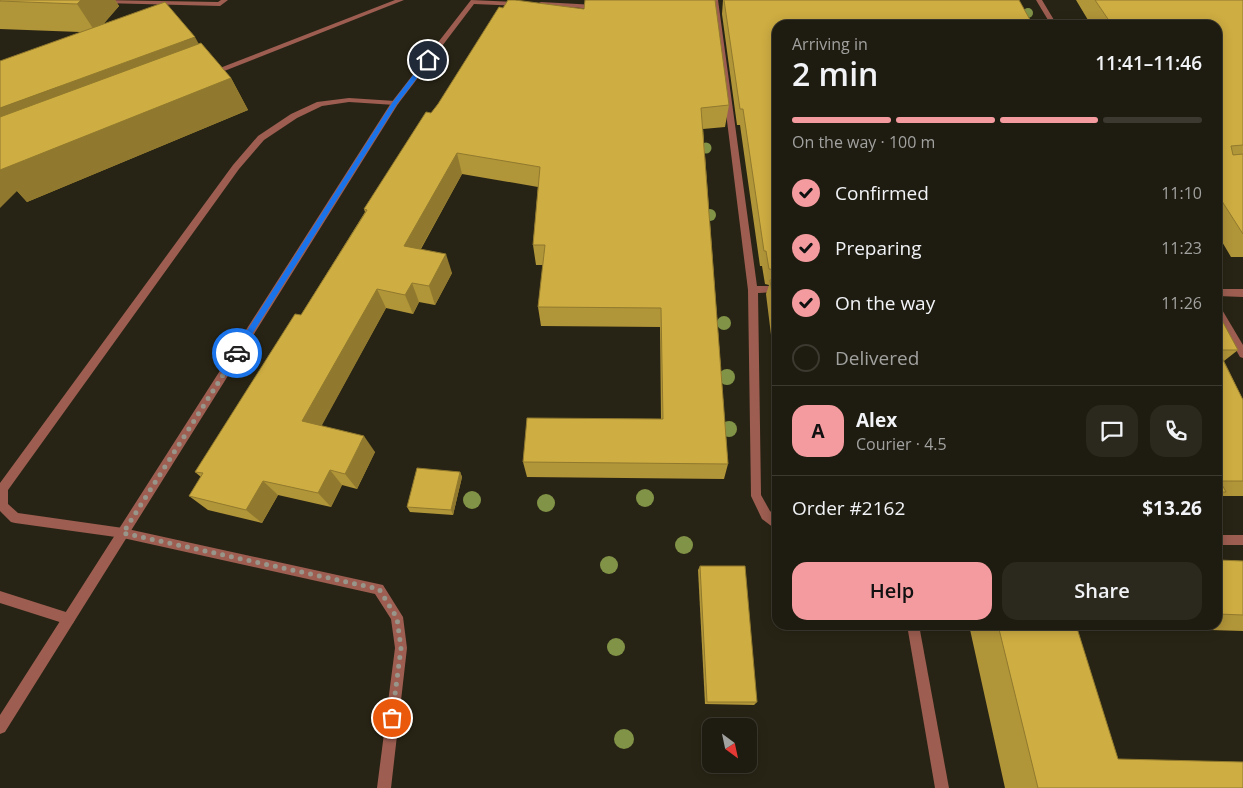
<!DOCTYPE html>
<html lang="en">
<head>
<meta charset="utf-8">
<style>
	body { margin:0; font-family:"Open Sans",sans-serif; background:#2b281e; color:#f1f3f6; height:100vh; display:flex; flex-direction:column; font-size:19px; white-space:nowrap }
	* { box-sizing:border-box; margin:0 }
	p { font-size:16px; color:#a1a19f }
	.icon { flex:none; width:28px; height:28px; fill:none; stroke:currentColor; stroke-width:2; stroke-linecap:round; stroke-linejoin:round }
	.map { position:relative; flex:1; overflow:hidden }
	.side { position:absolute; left:772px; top:20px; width:450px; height:610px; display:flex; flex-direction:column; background:#1e1b10; border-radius:15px; box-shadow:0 2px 12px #0003,0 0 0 1px #3c3930 }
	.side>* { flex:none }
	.needle { width:32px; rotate:147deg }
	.fabs { position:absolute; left:702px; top:718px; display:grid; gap:10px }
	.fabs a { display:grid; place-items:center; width:55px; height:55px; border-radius:10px; background:#1e1b10; box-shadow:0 2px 12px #0003,0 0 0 1px #3c3930; font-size:25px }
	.pin { position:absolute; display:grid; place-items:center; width:42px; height:42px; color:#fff; margin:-21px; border:2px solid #fff; border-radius:50%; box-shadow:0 1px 5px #0007 }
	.courier { position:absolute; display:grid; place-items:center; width:50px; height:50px; margin:-25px; border:4px solid #1a73e8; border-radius:50%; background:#fff; color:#222; box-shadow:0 1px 6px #0007 }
	.head em { font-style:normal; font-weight:600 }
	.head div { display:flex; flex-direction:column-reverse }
	.head { display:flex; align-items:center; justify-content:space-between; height:85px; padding:0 20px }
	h1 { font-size:32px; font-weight:600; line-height:38px }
	.bar { display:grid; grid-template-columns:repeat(4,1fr); gap:8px 5px; align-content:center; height:60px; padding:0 20px }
	.bar i { height:6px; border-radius:4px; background:#3c3930 }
	.bar .active { background:#f49b9f }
	.bar p { grid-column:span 4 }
	.line { display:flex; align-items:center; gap:12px; padding:0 20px; border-top:1px solid #3c3930 }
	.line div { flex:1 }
	.round { display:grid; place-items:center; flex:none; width:52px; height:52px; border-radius:15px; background:#2b281e }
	ol { padding:0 20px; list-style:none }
	li { display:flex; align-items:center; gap:15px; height:55px }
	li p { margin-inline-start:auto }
	li .icon { padding:5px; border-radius:50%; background:#f49b9f; color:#111; stroke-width:4 }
	li:last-child { color:#a1a19f }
	li i { width:28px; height:28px; border:2px solid #3c3930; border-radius:50% }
	.cta { display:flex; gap:10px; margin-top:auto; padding:10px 20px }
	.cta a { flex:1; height:58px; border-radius:15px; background:#f49b9f; color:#111; font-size:20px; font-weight:600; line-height:58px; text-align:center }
	.cta a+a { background:#2b281e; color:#f1f3f6 }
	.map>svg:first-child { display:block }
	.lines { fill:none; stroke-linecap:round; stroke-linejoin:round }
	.lane { fill:#9d5e51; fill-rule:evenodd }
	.street { fill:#9d5e51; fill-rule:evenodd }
	.tree { fill:#819347 }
	.wall { fill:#b19539 }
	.shaded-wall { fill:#90792e }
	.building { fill:#cead42; stroke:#90792e }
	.route { fill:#1a73e8 }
	.done { stroke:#98958a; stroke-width:5; stroke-dasharray:0 9 }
</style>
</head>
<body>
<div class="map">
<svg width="1243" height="788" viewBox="0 0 1243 788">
	<rect width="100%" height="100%" fill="#282415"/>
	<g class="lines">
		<g class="lane">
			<polygon points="100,0 218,2 221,0 228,0 220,6 103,3 101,2"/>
			<polygon points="349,98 395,101 399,103 395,105 349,102 322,106 297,118 264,140 239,169 8,490 8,504 18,513 123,528 383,585 403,617 407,648 391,788 377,788 395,648 391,619 375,594 123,538 15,523 11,522 0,511 0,483 233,165 258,136 291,114 317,102"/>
			<polygon points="0,591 69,613 73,615 75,619 73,623 69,625 0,603"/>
		</g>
		<g class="street">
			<polygon points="395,0 404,0 214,75 207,73"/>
			<polygon points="471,0 519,2 522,4 519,6 474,4 398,104 5,732 0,734 0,715 391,103"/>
			<polygon points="712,0 718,0 757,286 778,286 778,292 758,293 761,495 770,511 778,518 778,531 762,519 751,496 748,290"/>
			<polygon points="1036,0 1042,0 1057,25 1051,25"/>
			<polygon points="541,2 596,5 599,7 596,9 539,5 539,3"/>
			<polygon points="1243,289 1243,297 1218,296 1218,289"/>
			<polygon points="1218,307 1221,308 1243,345 1243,358 1240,357 1218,318"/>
			<rect x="1218" y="535" width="25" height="10"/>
			<polygon points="907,625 919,625 949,788 935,788"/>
		</g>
	</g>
	<g class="tree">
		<circle cx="1028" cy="13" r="5"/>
		<circle cx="706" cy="148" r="5.5"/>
		<circle cx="710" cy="215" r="6"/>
		<circle cx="724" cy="323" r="7"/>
		<circle cx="727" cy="377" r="8"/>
		<circle cx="729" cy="429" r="8"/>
		<circle cx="645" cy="498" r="9"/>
		<circle cx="472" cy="500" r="9"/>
		<circle cx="546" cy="503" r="9"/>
		<circle cx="684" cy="545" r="9"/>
		<circle cx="609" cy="565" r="9"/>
		<circle cx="616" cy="647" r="9"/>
		<circle cx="624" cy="739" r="10"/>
	</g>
	<g class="wall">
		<polygon points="0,0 115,0 119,6 103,24 199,44 231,78 248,110 27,202 17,191 80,32 0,29"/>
		<polygon points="723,0 1019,0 778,25 778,392 766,294 769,285 765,284 762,266 760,266 740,125 737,125 722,14"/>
		<polygon points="1076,0 1243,0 1243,257 1231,257 1218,235 1218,25 1091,25"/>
		<polygon points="729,105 725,127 703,129 728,464 724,479 527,477 523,462 661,419 660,327 541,326 538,307 543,265 536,265 533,245 538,187 462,174 421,249 452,273 435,305 419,302 413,314 386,308 321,426 375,452 357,489 342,485 331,507 278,495 262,523 208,510 189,496 201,477 195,472 301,315 365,212 364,209 431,113"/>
		<polygon points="1218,313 1238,350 1224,361 1243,400 1243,496 1221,496 1218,497"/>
		<polygon points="460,472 462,477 453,515 410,512 407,507"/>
		<polygon points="1218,560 1243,561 1243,631 1076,626 1118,759 1243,788 1005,788 969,625 1218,625"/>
		<polygon points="700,566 757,702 754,705 705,704 698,570"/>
	</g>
	<g class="shaded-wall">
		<polygon points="81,0 115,0 119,6 96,33 77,4"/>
		<polygon points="195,37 212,68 0,147 0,108"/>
		<polygon points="231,78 248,110 27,202 17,191 0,208 0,166"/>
		<polygon points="457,153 462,174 411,266 404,246"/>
		<polygon points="446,254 452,273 435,305 429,286"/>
		<polygon points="412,283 419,302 413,314 405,295"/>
		<polygon points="377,289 386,308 315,438 302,421"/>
		<polygon points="364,436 375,452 357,489 345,474"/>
		<polygon points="330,470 342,485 331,507 318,493"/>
		<polygon points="460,472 462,477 453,515 451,510"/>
		<polygon points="263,481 278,495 262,523 246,510"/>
	</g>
	<g class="building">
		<polygon points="0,0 81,0 77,4 0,1"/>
		<polygon points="508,0 515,0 584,9 585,0 715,0 729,105 701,108 728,464 523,462 527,418 663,419 661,308 538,307 545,245 533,245 540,167 457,153 404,246 446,254 429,286 412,283 405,295 377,289 302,421 364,436 345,474 330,470 318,493 263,481 246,510 189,496 203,473 195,472 295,314 301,315 367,210 364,209 426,112 431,113 438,104 499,7 503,8"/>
		<polygon points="724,0 1019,0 1033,25 778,25 778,270 769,269 766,251 764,251 743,109 740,109"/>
		<polygon points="1095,0 1243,0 1243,145 1231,146 1233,155 1243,154 1243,234 1218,195 1218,25 1112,25"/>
		<polygon points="165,2 195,37 0,108 0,61"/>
		<polygon points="201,43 231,78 0,170 0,117"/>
		<polygon points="778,279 778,339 770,280"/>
		<polygon points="1218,313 1238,350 1218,350 1243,400 1243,481 1220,481 1226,492 1218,492"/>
		<polygon points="417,468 460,472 451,510 407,507"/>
		<polygon points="1218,560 1243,561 1243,615 1218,614"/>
		<polygon points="700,566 745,566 757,702 707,702"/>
		<polygon points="998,625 1076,625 1118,759 1243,762 1243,788 1038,788"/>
	</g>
	<polygon class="route" points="426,58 431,60 397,104 239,355 234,355 234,351 392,103"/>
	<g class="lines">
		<polyline class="done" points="237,353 123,533 379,589 397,618 401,648 392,718"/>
	</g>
</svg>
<div class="fabs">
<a><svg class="needle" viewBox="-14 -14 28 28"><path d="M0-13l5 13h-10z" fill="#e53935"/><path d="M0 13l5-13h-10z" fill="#a1a19f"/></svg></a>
</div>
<div class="pin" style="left:392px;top:718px;background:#ea580c"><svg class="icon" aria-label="bag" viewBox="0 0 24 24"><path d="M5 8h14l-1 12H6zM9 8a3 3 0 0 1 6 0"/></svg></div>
<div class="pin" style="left:428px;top:60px;background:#1f2937"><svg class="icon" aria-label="home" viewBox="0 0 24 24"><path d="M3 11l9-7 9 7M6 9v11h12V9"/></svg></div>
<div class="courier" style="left:237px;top:353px"><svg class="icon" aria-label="car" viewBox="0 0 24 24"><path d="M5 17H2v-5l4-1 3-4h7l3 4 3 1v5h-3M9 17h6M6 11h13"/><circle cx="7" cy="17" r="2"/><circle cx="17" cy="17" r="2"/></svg></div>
<section class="side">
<div class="head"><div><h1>2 min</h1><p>Arriving in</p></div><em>11:41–11:46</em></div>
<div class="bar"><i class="active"></i><i class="active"></i><i class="active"></i><i></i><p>On the way · 100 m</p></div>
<ol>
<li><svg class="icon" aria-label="check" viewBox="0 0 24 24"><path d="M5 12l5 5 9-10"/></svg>Confirmed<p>11:10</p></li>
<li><svg class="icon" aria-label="check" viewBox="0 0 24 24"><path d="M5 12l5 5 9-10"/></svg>Preparing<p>11:23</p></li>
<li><svg class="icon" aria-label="check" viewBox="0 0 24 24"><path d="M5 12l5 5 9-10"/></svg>On the way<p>11:26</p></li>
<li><i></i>Delivered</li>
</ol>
<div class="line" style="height:90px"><b class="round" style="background:#f49b9f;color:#111">A</b><div><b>Alex</b><p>Courier · 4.5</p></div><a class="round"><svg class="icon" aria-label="chat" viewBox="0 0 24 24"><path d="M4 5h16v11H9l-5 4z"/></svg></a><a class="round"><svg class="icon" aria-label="phone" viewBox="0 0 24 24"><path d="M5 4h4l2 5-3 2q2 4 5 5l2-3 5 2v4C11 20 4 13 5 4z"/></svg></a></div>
<div class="line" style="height:65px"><div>Order #2162</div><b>$13.26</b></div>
<div class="cta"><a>Help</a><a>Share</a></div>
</section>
</div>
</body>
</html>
